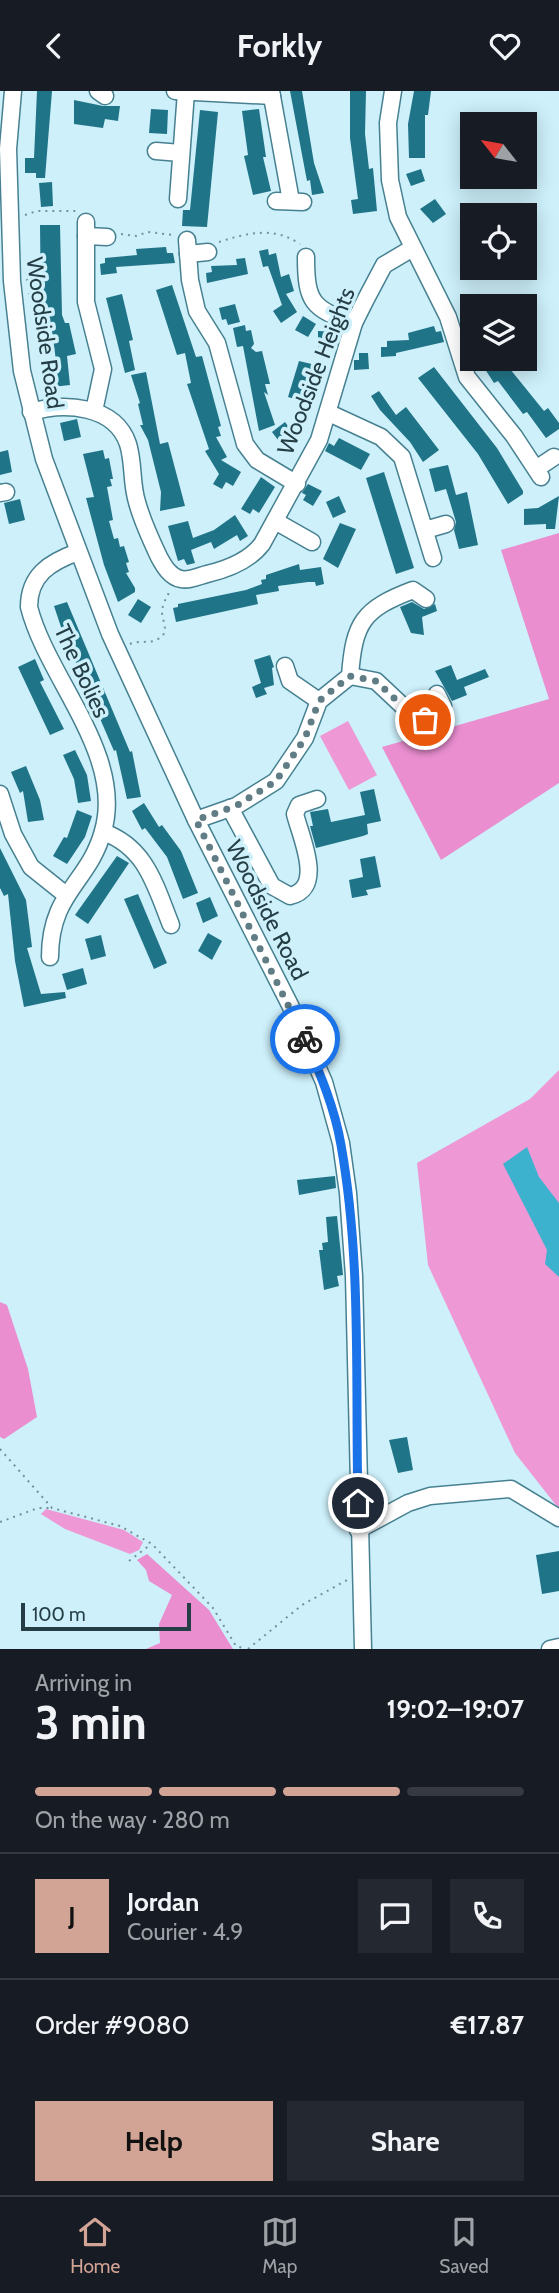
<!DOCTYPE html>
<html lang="en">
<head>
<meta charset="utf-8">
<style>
	body { margin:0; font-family:Cabin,sans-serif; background:#242831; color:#f1f3f6; height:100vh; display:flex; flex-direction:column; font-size:26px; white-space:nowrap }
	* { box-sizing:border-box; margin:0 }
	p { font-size:23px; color:#9ea1a6 }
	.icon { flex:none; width:38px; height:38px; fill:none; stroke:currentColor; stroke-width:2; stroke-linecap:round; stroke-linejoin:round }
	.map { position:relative; height:1558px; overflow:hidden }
	.side { display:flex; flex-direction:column; background:#171b24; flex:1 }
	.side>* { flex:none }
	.needle { width:46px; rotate:301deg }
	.tools { position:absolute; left:460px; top:21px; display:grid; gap:14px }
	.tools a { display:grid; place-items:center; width:77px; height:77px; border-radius:0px; background:#171b24; box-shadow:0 4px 18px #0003; font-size:35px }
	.scale { position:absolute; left:21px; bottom:18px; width:170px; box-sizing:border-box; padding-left:7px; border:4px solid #253e45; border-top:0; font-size:19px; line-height:24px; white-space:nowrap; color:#253e45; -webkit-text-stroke:5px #cdf0fa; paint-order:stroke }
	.pin { position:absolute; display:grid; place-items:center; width:60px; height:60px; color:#fff; margin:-30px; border:4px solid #fff; border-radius:50%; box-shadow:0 2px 7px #0007 }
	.courier { position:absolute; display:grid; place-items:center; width:70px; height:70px; margin:-35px; border:5px solid #1a73e8; border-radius:50%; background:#fff; color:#222; box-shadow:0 2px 9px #0007 }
	.summary em { font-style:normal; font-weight:800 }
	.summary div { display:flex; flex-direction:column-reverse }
	.summary { display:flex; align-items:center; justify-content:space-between; height:119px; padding:0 35px }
	h1 { font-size:46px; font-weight:800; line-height:52px }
	.bar { display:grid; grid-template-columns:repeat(4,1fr); gap:10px 7px; align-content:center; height:84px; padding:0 35px }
	.bar i { height:9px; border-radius:5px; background:#363941 }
	.bar .selected { background:#d2a496 }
	.bar p { grid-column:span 4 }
	.line { display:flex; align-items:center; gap:18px; padding:0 35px; border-top:2px solid #363941 }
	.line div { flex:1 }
	.round { display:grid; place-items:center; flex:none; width:74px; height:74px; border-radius:0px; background:#242831 }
	.cta { display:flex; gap:14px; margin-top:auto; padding:14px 35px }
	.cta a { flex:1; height:80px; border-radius:0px; background:#d2a496; color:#111; font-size:28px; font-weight:800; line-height:80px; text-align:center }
	.cta a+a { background:#242831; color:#f1f3f6 }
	header { display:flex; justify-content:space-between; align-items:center; height:91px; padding:0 35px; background:#171b24; font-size:32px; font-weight:800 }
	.tabs { display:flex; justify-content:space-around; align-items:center; height:98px; border-top:2px solid #363941; background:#171b24; font-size:19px; color:#9ea1a6 }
	.tabs a { display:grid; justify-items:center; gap:4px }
	.tabs .selected { color:#d2a496 }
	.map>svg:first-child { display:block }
	.green { fill:#ef98d6 }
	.forest { fill:#ea8ed0 }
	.water { fill:#3db2cf }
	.building { fill:#207488 }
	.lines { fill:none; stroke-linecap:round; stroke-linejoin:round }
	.minor-casing { stroke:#478191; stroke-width:19 }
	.path { stroke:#74929a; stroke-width:2; stroke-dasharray:2 5; stroke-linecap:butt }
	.minor { stroke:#fff; stroke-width:16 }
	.done { stroke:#607c84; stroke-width:7; stroke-dasharray:0 12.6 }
	.route { stroke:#1a73e8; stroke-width:9 }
	.labels { text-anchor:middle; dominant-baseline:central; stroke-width:7; stroke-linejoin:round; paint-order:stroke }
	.street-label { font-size:23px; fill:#253e45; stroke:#cdf0fa }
</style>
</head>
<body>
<header><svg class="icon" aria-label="back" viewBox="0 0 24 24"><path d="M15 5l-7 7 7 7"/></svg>Forkly<svg class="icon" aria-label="heart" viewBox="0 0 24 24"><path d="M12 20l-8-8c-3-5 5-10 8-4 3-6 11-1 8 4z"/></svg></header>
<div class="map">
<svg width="559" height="1558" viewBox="0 0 559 1558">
	<rect width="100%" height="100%" fill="#cdf0fa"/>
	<g class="green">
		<polygon points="348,630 377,684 349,699 320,645"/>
		<polygon points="559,979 559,1418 515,1362 428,1174 417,1072 530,1008"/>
		<polygon points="46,1418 124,1439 143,1451 139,1459 130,1463 65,1438 41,1423"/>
	</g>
	<g class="forest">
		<polygon points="559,442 559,692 441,769 382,656 549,608 501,459"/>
		<polygon points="0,1211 7,1214 28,1278 37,1326 4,1348 0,1346"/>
		<polygon points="147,1463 209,1519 233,1558 146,1558 160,1552 159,1533 172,1504 149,1490 146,1479 137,1469"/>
	</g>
	<polygon class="water" points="527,1056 539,1086 559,1112 559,1186 545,1173 547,1159 503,1073"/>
	<g class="building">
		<polygon points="37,0 52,0 45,87 36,87 36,82 25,82 25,67 34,67"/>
		<polygon points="290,0 302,0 314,72 324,102 312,104 310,89 307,90"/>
		<polygon points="350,0 366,0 365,43 369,78 373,77 377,120 353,123 351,109 358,108 350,47"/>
		<polygon points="414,0 431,0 428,24 425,24 425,67 409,67 408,33"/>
		<polygon points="74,9 103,15 120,15 118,30 105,28 103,37 74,33"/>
		<polygon points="151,18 168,19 167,43 149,42"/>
		<polygon points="259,18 266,66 263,66 271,100 253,104 244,65 248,64 242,20"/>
		<polygon points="200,19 218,21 207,136 182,135 183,119 190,119"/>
		<polygon points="421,78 425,90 411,95 406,83"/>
		<polygon points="52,91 53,115 41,116 39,92"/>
		<polygon points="435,108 446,123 433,132 420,118"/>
		<polygon points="40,134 60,134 62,224 65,232 69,232 76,263 67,265 70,294 52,296 51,278 57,277 52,240 47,240 41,218"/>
		<polygon points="166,156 167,162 173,162 175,172 116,176 117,182 101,184 100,173 105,172 105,167 137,164 136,158"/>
		<polygon points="268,158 269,164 276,162 281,186 289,183 294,200 286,203 297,221 281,232 273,220 282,214 268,175 263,176 259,160"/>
		<polygon points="245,167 248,183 207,192 206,182 212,181 211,175 237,174 236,168"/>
		<polygon points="172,194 196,266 202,265 221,335 218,336 221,345 216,346 227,366 221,369 241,381 233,395 226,391 222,398 213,393 219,383 205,360 209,358 187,293 191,292 185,262 177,264 156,199"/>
		<polygon points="122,203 133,249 129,250 135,279 125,282 106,207"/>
		<polygon points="476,203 492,204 491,215 475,215"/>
		<polygon points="235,213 240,231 228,234 226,228 222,229 219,217"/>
		<polygon points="303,225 316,233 308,246 295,239"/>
		<polygon points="245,234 246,240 251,239 254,253 251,257 256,261 262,260 270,293 265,293 268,304 264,301 275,334 259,340 243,255 237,256 233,237"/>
		<polygon points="434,235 436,241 441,240 444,251 396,262 396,265 381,266 381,256 387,256 387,250 409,249 408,242"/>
		<polygon points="318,240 335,241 334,252 328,252 328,256 318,256"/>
		<polygon points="359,262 368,262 369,278 354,279 354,269 359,269"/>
		<polygon points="488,268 502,268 544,320 548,317 559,332 559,338 546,347 527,321 523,323 498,290 494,292 481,272"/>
		<polygon points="299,270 320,275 311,313 288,306"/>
		<polygon points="434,276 497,357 523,400 523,403 508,413 478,363 418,287"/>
		<polygon points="146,281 160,353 168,351 185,415 160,420 161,401 148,349 140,334 143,334 138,313 140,312 131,284"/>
		<polygon points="379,300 396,324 406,316 439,359 423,371 410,351 380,319 371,305"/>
		<polygon points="77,328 81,346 64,350 60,332"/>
		<polygon points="285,331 297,347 284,357 272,341"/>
		<polygon points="339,347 370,363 361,379 325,360 329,352 334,355"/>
		<polygon points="8,359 12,381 0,384 0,361"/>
		<polygon points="103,359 105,368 109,367 113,388 110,388 112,395 107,396 113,429 109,430 114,448 118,447 120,456 124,455 129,471 126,472 129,481 126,482 135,497 135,501 118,511 104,474 86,407 94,406 83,363"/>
		<polygon points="448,374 456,404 467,401 478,454 459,458 454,439 456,431 446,398 435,401 429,378"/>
		<polygon points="384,381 414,477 396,483 366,387"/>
		<polygon points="261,386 275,396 259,422 253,418 250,423 241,418"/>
		<polygon points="308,393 322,400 313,415 303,409 306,404 302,402"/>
		<polygon points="339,405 346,421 333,427 326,411"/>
		<polygon points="559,405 555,438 546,438 546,433 524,434 524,418 538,417"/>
		<polygon points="20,408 25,429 9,433 4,412"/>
		<polygon points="235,424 248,445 240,450 237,444 214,458 211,451 191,459 195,472 187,474 184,468 178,470 168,435 188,430 193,447 214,439"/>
		<polygon points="340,432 356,438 338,477 323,468"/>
		<polygon points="299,473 300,479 321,476 324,493 316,495 315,491 308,491 278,495 279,500 256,504 258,513 176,531 173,517 178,516 178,513 246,499 262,493 261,489 266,488 266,484"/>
		<polygon points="138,508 151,516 141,532 128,524"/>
		<polygon points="67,511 130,661 132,660 141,706 127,708 116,659 114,660 63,542 54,515"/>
		<polygon points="412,511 424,518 435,513 437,520 422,526 424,544 411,542 400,516"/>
		<polygon points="270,564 274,576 272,577 274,594 264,597 267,603 256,607 252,596 261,592 254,569"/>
		<polygon points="35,568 44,589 40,591 64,638 50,644 18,576"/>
		<polygon points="451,574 457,589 485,578 489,586 464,596 467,604 452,610 435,580"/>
		<polygon points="75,659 87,684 91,710 78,712 74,688 63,664"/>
		<polygon points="26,675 40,709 44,729 28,731 23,700 20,702 11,681"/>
		<polygon points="374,698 381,730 367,733 368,743 363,745 316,757 310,735 313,735 310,721 328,718 331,731 365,724 360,701"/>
		<polygon points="144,712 159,736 162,734 181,760 198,802 183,808 167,766 145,737 142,739 132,720"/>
		<polygon points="77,719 92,725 85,746 67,773 53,765 64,746 67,747"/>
		<polygon points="0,757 26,809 32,856 27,857 41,903 65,901 66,907 24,916 15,870 8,803 4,805 0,797"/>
		<polygon points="117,765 129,772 88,833 75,824"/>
		<polygon points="375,765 381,796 366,799 368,804 352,807 349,789 363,786 360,768"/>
		<polygon points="138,803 167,872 154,878 124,808"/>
		<polygon points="210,806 218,825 203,832 196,812"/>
		<polygon points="208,842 222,850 212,869 198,860"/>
		<polygon points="101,844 106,865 91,869 85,848"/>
		<polygon points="83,877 87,893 67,899 62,883"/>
		<polygon points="335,1085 336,1097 299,1104 297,1089"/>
		<polygon points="337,1125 343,1184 337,1185 339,1195 324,1199 319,1159 323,1159 322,1152 328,1151 326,1126"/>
		<polygon points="407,1346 413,1379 398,1382 389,1349"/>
		<polygon points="559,1460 559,1500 542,1503 536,1464"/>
	</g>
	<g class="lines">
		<g class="minor-casing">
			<g id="minor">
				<polyline points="13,0 8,58 12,190 22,280 44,368 110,543 196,729 290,914 324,991 341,1052 348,1102 354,1185 363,1558"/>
				<polyline points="98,0 105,5"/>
				<polyline points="175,0 272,5"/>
				<polyline points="271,0 291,110"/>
				<polyline points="393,0 388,32 390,89 398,126 448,226 467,286 514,345 541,386"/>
				<polyline points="156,60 181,62"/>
				<polyline points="178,108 186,1"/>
				<polyline points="276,110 303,111"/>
				<polyline points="86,131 86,211 103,278 94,320"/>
				<polyline points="86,145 107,146"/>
				<polyline points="187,149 190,189 197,220 217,252 245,353 257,369 297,393"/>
				<polyline points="188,163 208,161"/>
				<path d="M306,166c0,45 6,52 48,66"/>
				<path d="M31,321c33,-10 84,-7 97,32 6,19 3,39 9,58 5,19 14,38 22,55 5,9 11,20 22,22 8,2 18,-3 26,-5 21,-5 42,-13 55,-30l57,-104 35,-117 12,-24 18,-34 27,-16"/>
				<polyline points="329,322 381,346 402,366 433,467"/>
				<polyline points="536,378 554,366"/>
				<polyline points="0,402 6,401"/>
				<polyline points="275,430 312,451"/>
				<polyline points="425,439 446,433"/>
				<polyline points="285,575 290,590 319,610"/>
				<polyline points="350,585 376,590 408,620 425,630 436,626 443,615 437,603"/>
				<polyline points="0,703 13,743 31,776 66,804"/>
				<path d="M230,717l42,78 18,10c35,-8 11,-58 5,-82l4,-9 18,-6"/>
				<path d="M196,729l40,-14 40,-25 29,-43 14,-37 31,-25c4,-54 13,-67 63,-86l13,9"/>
				<path d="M103,741c43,15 52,53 68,93"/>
				<path d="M50,866c0,-65 39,-74 53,-126 22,-76 -56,-153 -74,-224 0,-32 21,-45 49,-55"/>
				<polyline points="358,1439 408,1412 430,1405 511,1398 559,1427"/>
				<polyline points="550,1558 559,1556"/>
			</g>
		</g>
		<g class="path">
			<polyline points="25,124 37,120 77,120"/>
			<polyline points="121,143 136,145 148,141 173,144"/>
			<path d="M219,151c28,-9 55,-16 81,2"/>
			<polyline points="26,181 45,303"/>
			<path d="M130,553c9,-4 21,0 28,-5 12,-6 5,-16 4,-26 0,-8 4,-15 8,-22"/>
			<polyline points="0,1358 52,1417 120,1435 152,1453 213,1517 236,1555 246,1558"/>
			<polyline points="0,1431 38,1417 52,1417"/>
			<polyline points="129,1470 150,1454"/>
			<polyline points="248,1558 302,1514 347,1489"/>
		</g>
		<use href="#minor" class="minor"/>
	</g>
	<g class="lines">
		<polyline class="done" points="305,948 196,729 236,715 276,690 305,647 319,610 350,585 376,590 408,620 425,629"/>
		<path class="route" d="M305,948c15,34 30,70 36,106 21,117 14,240 17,358"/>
	</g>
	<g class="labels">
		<g class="street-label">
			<text transform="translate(45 242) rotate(82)">Woodside Road</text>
			<text transform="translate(316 280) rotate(-69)">Woodside Heights</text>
			<text transform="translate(82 580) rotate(65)">The Bolies</text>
			<text transform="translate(267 819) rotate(63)">Woodside Road</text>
		</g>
	</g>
</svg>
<div class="tools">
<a><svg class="needle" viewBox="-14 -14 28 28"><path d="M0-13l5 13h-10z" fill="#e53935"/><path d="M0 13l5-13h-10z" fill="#9ea1a6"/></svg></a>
<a><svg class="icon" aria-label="locate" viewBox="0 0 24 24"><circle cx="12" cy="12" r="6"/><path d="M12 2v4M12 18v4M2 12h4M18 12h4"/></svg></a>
<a><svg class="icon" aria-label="layers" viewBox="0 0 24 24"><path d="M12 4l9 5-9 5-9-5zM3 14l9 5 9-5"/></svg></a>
</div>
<div class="scale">100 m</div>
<div class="pin" style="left:425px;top:629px;background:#ea580c"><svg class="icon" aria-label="bag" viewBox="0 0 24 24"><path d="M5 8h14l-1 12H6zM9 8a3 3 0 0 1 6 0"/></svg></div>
<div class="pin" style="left:358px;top:1412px;background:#1f2937"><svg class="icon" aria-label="home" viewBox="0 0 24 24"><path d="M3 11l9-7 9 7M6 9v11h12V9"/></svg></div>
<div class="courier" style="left:305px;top:948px"><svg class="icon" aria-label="bike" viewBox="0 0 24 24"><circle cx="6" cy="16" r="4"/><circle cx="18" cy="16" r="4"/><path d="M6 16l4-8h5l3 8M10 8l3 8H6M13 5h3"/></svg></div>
</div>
<section class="side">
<div class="summary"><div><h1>3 min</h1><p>Arriving in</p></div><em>19:02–19:07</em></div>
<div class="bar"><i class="selected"></i><i class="selected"></i><i class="selected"></i><i></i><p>On the way · 280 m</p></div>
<div class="line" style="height:126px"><b class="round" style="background:#d2a496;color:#111">J</b><div><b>Jordan</b><p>Courier · 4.9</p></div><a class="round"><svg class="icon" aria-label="chat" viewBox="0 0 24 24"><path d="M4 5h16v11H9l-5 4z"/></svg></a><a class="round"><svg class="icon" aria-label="phone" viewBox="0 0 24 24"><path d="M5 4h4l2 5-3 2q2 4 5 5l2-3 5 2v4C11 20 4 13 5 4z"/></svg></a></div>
<div class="line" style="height:91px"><div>Order #9080</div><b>€17.87</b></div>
<div class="cta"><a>Help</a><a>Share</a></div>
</section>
<nav class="tabs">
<a class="selected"><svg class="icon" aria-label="home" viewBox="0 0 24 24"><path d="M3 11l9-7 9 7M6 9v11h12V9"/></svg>Home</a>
<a><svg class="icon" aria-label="map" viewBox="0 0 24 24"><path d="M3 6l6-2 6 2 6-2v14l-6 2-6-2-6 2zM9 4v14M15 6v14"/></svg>Map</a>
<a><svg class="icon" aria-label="saved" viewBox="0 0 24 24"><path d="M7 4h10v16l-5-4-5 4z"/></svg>Saved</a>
</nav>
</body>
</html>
